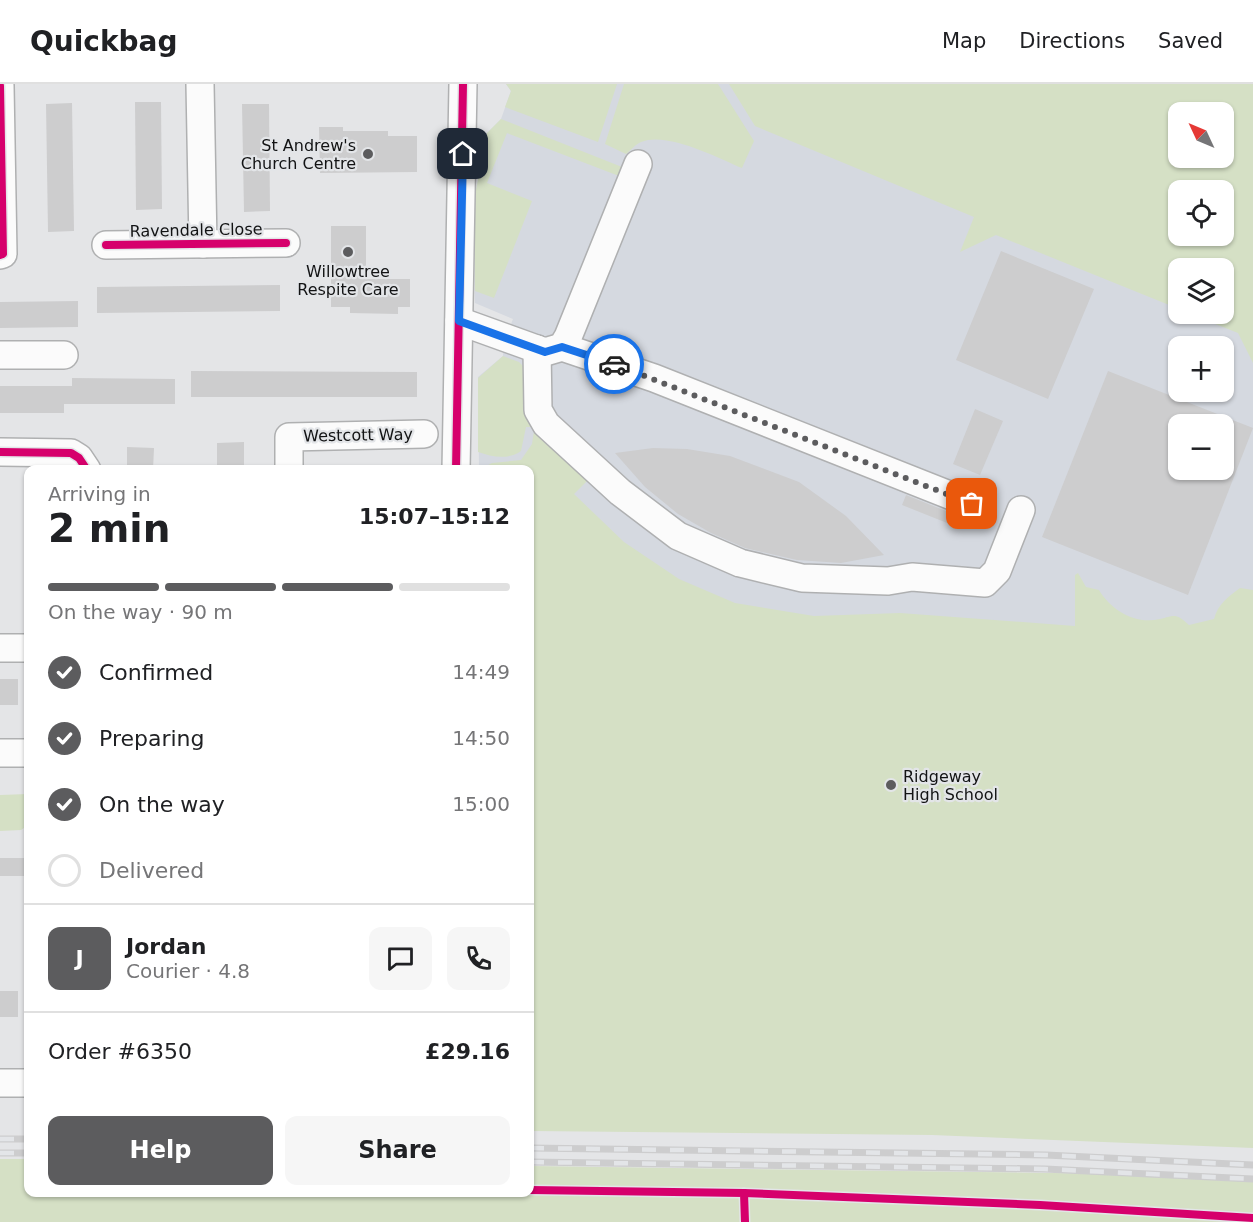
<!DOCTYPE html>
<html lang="en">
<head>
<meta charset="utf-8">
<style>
	body { margin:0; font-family:"DejaVu Sans",sans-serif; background:#f6f6f6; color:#202124; height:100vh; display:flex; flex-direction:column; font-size:22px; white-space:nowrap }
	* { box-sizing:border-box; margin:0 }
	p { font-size:20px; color:#757577 }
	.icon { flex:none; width:33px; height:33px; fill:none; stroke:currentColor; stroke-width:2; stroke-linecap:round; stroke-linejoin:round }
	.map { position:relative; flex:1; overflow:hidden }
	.panel { position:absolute; left:24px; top:381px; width:510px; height:732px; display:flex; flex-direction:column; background:#fff; border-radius:12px; box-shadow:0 2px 4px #0004 }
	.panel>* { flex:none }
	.needle { width:39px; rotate:314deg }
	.tools { position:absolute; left:1168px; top:18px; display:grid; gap:12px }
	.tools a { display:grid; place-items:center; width:66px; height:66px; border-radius:12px; background:#fff; box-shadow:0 2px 4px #0004; font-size:30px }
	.pin { position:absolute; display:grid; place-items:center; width:51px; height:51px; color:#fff; margin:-26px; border-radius:12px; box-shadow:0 3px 9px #0006 }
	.courier { position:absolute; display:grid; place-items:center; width:60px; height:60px; margin:-30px; border:4px solid #1a73e8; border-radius:50%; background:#fff; color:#222; box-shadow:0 2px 8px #0007 }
	.summary em { font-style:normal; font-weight:800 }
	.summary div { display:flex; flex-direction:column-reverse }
	.summary { display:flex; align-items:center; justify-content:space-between; height:102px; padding:0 24px }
	h1 { font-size:39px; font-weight:800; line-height:45px }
	.bar { display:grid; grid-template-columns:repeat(4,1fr); gap:9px 6px; align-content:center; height:72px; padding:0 24px }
	.bar i { height:8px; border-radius:4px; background:#e0e0e0 }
	.bar .on { background:#5c5c5e }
	.bar p { grid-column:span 4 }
	.line { display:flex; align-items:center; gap:15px; padding:0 24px; border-top:2px solid #e0e0e0 }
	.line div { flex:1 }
	.round { display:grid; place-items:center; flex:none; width:63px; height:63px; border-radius:12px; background:#f6f6f6 }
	ol { padding:0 24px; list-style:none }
	li { display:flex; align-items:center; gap:18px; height:66px }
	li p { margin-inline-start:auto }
	li .icon { padding:6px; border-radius:50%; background:#5c5c5e; color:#fff; stroke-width:4 }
	li:last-child { color:#757577 }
	li i { width:33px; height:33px; border:3px solid #e0e0e0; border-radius:50% }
	.primary-button { display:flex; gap:12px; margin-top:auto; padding:12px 24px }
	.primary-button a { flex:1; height:69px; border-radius:12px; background:#5c5c5e; color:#fff; font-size:24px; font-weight:800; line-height:69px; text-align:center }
	.primary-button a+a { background:#f6f6f6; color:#202124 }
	header { display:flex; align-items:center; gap:36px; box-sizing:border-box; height:84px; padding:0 30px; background:#fff; border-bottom:2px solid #e0e0e0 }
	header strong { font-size:28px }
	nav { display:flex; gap:33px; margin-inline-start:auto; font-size:21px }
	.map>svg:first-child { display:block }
	.built { fill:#d5d9e0; fill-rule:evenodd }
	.green { fill:#d5e0c5; fill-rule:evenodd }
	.building { fill:#cdcdce; fill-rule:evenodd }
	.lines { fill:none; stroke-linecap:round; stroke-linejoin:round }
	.minor-casing { stroke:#afb0b1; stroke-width:30 }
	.minor { stroke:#fbfbfb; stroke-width:27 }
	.rail-casing { stroke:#cdcdce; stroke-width:7 }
	.rail { stroke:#e3e5e8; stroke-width:4.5; stroke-dasharray:14; stroke-linecap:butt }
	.cycleway-casing { stroke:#e3e5e8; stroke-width:11 }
	.cycleway { stroke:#d6006c; stroke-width:8 }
	.done { stroke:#5c5c5e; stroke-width:6; stroke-dasharray:0 10.8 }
	.route { stroke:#1a73e8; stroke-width:8 }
	.poi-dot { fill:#5c5c5e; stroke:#e3e5e8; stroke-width:2 }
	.labels { text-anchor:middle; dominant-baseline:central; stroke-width:4.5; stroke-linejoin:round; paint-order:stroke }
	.poi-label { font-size:16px; fill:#121314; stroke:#e3e5e8; text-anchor:end }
	.street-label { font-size:16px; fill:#121314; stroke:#e3e5e8 }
</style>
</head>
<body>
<header>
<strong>Quickbag</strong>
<nav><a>Map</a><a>Directions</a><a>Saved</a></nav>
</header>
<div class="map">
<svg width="1253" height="1138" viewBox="0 0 1253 1138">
	<rect width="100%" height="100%" fill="#e4e5e7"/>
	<path class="built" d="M506,0h747v1048l-723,-662 -51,-1 -1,-92 25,-21v-12l10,-25 -38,-16 -1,-103 13,-67 14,-14 10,-28zM1179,28h45v46h-45zM1179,106h45v46h-45zM1179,184h45v46h-45zM1179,262h45v46h-45zM1179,340h45v46h-45z"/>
	<g class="green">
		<polygon points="506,0 617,0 598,58 505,23 511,7"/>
		<path d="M624,0h94l36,57 -12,27c-24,-10 -75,-37 -101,-26 -5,2 -10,8 -15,12l-21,-10z"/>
		<path d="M729,0h524v279l-15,-30 -48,-19h34v-46h-45v41l-183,-74 -36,17 14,-35 -219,-91zM1179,28h45v46h-45zM1179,106h45v46h-45z"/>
		<polygon points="501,35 622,83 619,92 507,49 487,99 532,117 494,214 475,207 474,116 487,49"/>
		<path d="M503,272l16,6 7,7 7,58h-7l-5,24c-12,9 -29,6 -43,1v-74z"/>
		<path d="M534,347c15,20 38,31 53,50l-13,13 50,48 55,37 56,24 79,13 86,-3 175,13v-51l3,-2 8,14 13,3c12,20 36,35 61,29 15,-4 16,-6 29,6l25,-6c4,-15 14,-22 26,-31l13,2v558l-321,-13 -402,-4v-661h-51l13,-7 29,-3 11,-16z"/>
		<polygon points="28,710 27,742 21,746 0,747 0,711"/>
		<polygon points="0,1075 28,1075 28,1108 530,1108 530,1082 1194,1091 1253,1095 1253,1138 0,1138"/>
	</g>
	<g class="building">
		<polygon points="135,18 161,18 162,125 136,126"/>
		<polygon points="72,19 74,147 48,148 46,20"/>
		<polygon points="242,20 269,20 270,127 244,128"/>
		<polygon points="319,43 343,43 343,47 388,47 388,52 417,52 417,88 320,89"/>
		<polygon points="331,142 366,142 366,195 410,195 410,223 398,223 398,230 350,229 350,223 331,223"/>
		<polygon points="1001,167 1094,205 1048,315 956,276"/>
		<polygon points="280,201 280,227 97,229 97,203"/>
		<polygon points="78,217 78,243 0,244 0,218"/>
		<polygon points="191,287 417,288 417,313 191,313"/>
		<path d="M1108,287l145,57 -65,167 -146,-58zM1179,340h45v46h-45z"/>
		<polygon points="72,294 175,295 175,320 64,320 64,329 0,329 0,302 72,302"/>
		<polygon points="975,325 1003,337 980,391 953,380"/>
		<polygon points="244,358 244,386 217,386 217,359"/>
		<polygon points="127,363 154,364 153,386 127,386"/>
		<polygon points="653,364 687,365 730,372 799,398 846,432 884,471 841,479 797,476 745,464 711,449 678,430 645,403 615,369"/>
		<polygon points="906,411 966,435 962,445 902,421"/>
		<rect x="0" y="595" width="18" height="26"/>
		<rect x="0" y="774" width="28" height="18"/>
		<rect x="0" y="907" width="18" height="26"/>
	</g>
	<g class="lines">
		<g class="minor-casing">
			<g id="minor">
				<polyline points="200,0 203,160"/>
				<polyline points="0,2 3,170 0,171"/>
				<polyline points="106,161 286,159"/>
				<polyline points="459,237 545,268 562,263 568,253 638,80"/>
				<polyline points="562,263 654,294 972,420"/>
				<polyline points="537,265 538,326 546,340 620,408 678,452 740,479 802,494 888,497 912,493 985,499 997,487 1021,426"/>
				<polyline points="0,271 64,271"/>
				<polyline points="0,368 71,369 79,374 87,386"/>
				<polyline points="289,386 289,353 424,350"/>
				<polyline points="456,386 463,0"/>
				<polyline points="0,564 28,564"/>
				<polyline points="0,669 24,669"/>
				<polyline points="0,999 28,999"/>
			</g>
		</g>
		<use href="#minor" class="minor"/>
		<g class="rail-casing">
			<g id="rail">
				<polyline points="0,1055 28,1055"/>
				<polyline points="530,1064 1046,1071 1253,1081"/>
				<polyline points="0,1069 28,1069"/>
				<polyline points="530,1078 1045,1085 1253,1095"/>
			</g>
		</g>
		<use href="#rail" class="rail"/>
		<g class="cycleway-casing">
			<g id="cycleway">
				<polyline points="0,2 3,170 0,171"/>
				<polyline points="106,161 286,159"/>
				<polyline points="0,368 71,369 79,374 87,386"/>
				<polyline points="456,386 463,0"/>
				<polyline points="530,1106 744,1109 745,1138"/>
				<polyline points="744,1109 1040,1121 1253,1134"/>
			</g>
		</g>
		<use href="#cycleway" class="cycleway"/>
	</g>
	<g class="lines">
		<polyline class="done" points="614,280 972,420"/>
		<polyline class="route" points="463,70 459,237 545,268 562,263 614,280"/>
	</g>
	<g class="poi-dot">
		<circle cx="368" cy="70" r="6"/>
		<circle cx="348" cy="168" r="6"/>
		<circle cx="891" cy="701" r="6"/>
	</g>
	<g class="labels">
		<g class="poi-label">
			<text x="356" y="61">St Andrew's<tspan x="356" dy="18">Church Centre</tspan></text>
			<text x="348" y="187" text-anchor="middle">Willowtree<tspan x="348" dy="18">Respite Care</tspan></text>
			<text x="903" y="692" text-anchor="start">Ridgeway<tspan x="903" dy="18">High School</tspan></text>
		</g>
		<g class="street-label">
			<text transform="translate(196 146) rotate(-1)">Ravendale Close</text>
			<text transform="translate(358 351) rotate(-1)">Westcott Way</text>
		</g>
	</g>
</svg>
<div class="tools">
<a><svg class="needle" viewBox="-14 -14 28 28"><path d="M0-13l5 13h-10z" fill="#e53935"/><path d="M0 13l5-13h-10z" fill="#757577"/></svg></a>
<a><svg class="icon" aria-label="locate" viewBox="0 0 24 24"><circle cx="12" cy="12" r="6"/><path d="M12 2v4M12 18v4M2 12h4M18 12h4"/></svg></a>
<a><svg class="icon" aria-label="layers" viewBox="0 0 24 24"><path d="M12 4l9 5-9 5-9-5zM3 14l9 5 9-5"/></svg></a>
<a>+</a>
<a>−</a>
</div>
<div class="pin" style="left:972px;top:420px;background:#ea580c"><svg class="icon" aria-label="bag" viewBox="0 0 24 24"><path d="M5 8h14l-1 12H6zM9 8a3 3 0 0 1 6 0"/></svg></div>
<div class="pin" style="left:463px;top:70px;background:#1f2937"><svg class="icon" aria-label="home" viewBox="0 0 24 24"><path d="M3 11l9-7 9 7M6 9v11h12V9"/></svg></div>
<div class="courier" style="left:614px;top:280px"><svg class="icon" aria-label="car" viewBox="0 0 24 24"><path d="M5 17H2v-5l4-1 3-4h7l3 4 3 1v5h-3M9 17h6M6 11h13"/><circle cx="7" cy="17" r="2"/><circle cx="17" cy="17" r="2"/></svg></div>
<section class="panel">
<div class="summary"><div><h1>2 min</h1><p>Arriving in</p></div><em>15:07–15:12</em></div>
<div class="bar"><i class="on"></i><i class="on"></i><i class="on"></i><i></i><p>On the way · 90 m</p></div>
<ol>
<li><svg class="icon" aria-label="check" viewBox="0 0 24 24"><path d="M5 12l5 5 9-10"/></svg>Confirmed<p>14:49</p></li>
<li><svg class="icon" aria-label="check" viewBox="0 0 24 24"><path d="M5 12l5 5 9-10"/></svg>Preparing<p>14:50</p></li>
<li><svg class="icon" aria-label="check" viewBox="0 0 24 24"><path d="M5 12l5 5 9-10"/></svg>On the way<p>15:00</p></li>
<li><i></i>Delivered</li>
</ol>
<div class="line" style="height:108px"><b class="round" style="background:#5c5c5e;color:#fff">J</b><div><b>Jordan</b><p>Courier · 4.8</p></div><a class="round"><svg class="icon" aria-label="chat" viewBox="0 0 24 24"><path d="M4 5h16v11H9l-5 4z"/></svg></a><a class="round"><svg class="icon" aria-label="phone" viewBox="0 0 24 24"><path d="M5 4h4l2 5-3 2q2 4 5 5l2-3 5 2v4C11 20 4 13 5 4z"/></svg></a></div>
<div class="line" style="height:78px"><div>Order #6350</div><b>£29.16</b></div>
<div class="primary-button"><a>Help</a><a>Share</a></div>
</section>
</div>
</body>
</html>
